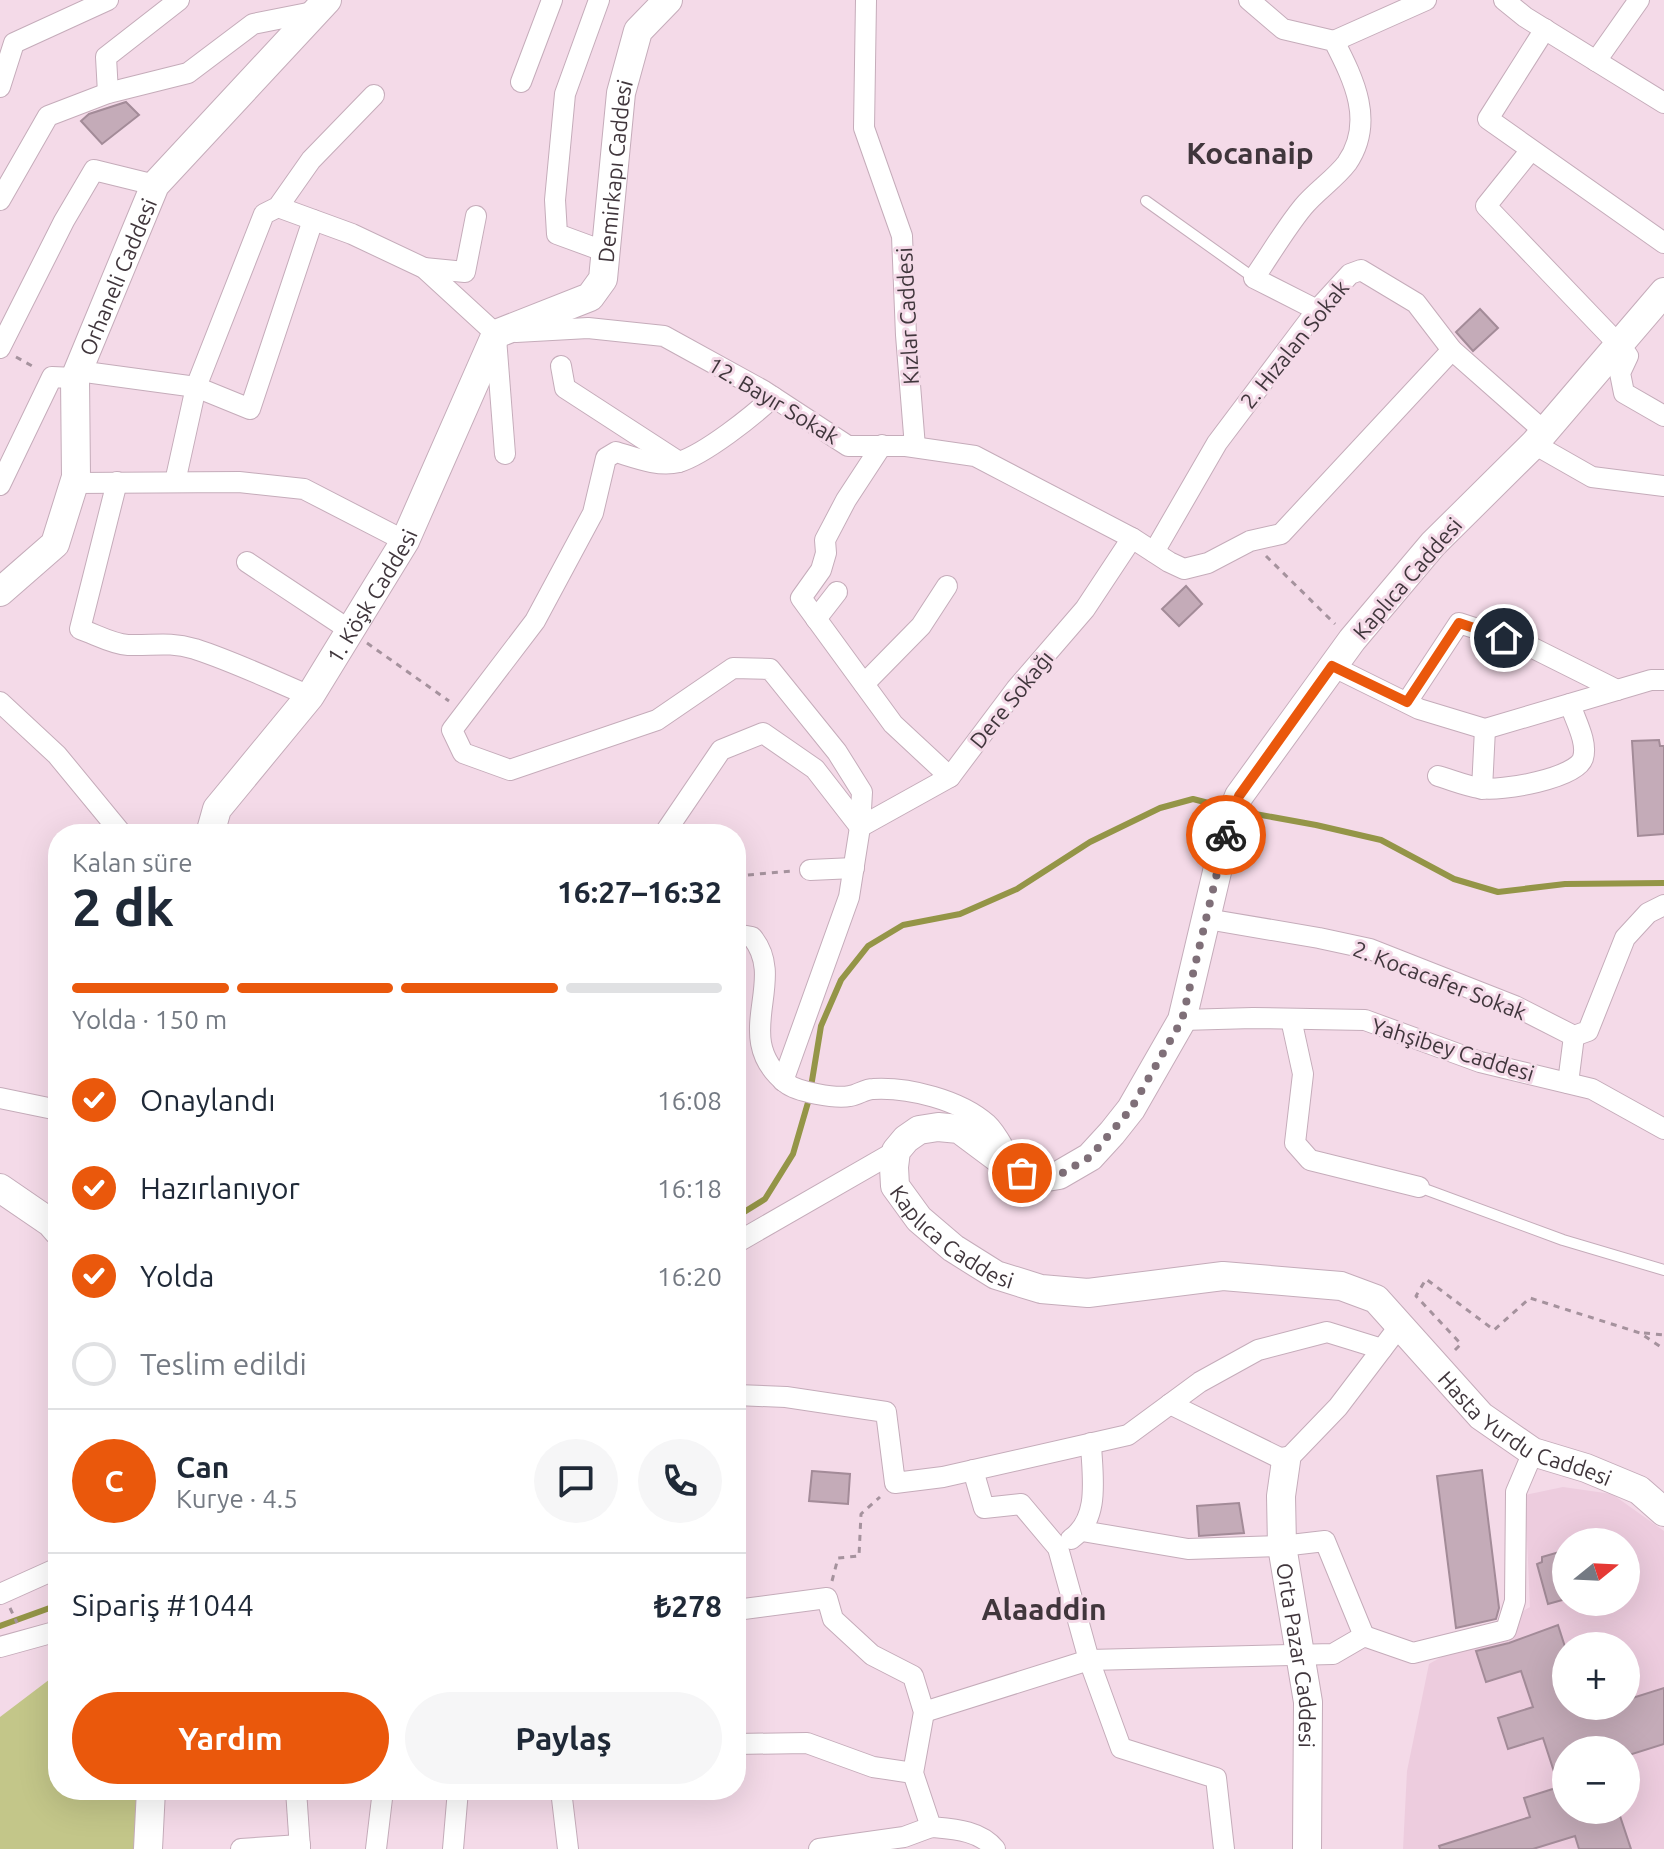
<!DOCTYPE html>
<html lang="tr">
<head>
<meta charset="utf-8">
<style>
	body { margin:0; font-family:Ubuntu,sans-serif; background:#f6f6f7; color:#1f2937; height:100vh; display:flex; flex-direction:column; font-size:30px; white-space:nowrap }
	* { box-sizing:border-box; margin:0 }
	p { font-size:26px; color:#747a83 }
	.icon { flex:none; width:44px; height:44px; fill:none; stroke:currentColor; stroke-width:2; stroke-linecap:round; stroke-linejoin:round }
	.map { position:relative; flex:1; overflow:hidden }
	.sheet { position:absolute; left:48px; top:824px; width:698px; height:976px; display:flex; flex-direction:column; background:#fff; border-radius:32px; box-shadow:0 8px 32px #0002 }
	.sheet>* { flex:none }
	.needle { width:52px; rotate:72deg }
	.controls { position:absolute; left:1552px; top:1528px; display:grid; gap:16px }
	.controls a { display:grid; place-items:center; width:88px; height:88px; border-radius:50%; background:#fff; box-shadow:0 8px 32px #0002; font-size:40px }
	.pin { position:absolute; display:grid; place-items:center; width:68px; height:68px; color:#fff; margin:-34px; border:4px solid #fff; border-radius:50%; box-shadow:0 2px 8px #0007 }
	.courier { position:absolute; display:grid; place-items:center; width:80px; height:80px; margin:-40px; border:6px solid #ea580c; border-radius:50%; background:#fff; color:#222; box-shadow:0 2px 10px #0007 }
	.overview em { font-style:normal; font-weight:600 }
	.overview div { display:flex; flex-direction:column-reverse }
	.overview { display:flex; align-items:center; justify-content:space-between; height:136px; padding:0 24px }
	h1 { font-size:52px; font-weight:600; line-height:60px }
	.bar { display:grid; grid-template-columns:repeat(4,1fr); gap:12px 8px; align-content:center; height:96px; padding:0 24px }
	.bar i { height:10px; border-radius:6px; background:#e0e1e3 }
	.bar .on { background:#ea580c }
	.bar p { grid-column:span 4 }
	.line { display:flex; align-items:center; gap:20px; padding:0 24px; border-top:2px solid #e0e1e3 }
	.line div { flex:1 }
	.round { display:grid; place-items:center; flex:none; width:84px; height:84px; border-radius:42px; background:#f6f6f7 }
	ol { padding:0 24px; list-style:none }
	li { display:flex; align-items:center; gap:24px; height:88px }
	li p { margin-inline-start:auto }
	li .icon { padding:8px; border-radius:50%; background:#ea580c; color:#fff; stroke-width:4 }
	li:last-child { color:#747a83 }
	li i { width:44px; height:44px; border:4px solid #e0e1e3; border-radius:50% }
	.cta { display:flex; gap:16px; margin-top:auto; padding:16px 24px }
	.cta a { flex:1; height:92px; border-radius:48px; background:#ea580c; color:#fff; font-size:32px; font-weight:600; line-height:92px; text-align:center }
	.cta a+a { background:#f6f6f7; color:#1f2937 }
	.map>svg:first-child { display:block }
	.built { fill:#edccde; fill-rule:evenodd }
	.green { fill:#c3c689 }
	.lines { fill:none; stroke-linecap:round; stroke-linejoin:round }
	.stream { stroke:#949547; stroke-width:6 }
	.building { fill:#c4abb8; stroke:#a38b98; stroke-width:2 }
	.service-casing { stroke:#c5acba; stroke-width:12 }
	.minor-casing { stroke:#c5acba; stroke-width:22 }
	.secondary-casing { stroke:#c5acba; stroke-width:30 }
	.path { stroke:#a5929d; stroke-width:3; stroke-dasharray:6 6; stroke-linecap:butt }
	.service { stroke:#fff; stroke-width:10 }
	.minor { stroke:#fff; stroke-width:20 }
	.secondary { stroke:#fff; stroke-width:28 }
	.done { stroke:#7f6f78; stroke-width:8; stroke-dasharray:0 14.4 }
	.route { stroke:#ea580c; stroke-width:10 }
	.labels { text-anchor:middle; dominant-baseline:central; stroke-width:6; stroke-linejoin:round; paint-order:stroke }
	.street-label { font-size:22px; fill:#40363c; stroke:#f4dae8 }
	.district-label { font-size:30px; font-weight:bold; fill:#40363c; stroke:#f4dae8 }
</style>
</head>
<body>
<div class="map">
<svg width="1664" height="1849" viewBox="0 0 1664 1849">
	<rect width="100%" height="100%" fill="#f4dae8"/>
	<path class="built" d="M1563,1487l49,7 52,37v318h-261l4,-78 22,-107 101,-57 -5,-112zM1566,1542h60v60h-60zM1566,1646h60v60h-60zM1566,1750h60v60h-60z"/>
	<polygon class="green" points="58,1673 58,1790 139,1790 137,1849 0,1849 0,1717"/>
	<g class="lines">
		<g class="stream">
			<polyline points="1239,811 1316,825 1381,840 1454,879 1498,892 1565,884 1664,883"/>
			<polyline points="736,1217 765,1199 793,1154 809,1099 821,1026 841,980 868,946 903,925 960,914 1017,889 1090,842 1160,808 1193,799 1224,807"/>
			<polyline points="0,1626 58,1605"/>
		</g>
	</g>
	<g class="building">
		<polygon points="126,102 139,115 102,144 81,121 89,114"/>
		<polygon points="1480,309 1498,328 1473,351 1456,332"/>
		<polygon points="1186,586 1202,604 1179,626 1162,609"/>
		<polygon points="1659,740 1660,746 1664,746 1664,834 1638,836 1632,741"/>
		<polygon points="1482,1470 1499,1608 1496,1619 1456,1628 1437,1476"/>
		<polygon points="812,1471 850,1474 848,1504 809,1501"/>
		<polygon points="1239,1503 1244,1533 1199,1536 1197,1506"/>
		<polygon points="1566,1550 1566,1599 1548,1604 1537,1564 1542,1562 1542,1557"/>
		<polygon points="1558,1625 1566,1650 1566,1706 1584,1706 1586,1713 1608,1706 1626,1706 1626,1700 1664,1688 1664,1744 1626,1756 1626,1750 1566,1750 1566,1810 1618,1810 1631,1849 1579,1849 1575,1836 1533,1849 1440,1849 1439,1846 1530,1817 1524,1798 1559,1787 1543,1738 1508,1749 1498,1718 1533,1707 1521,1671 1486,1682 1476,1651 1509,1643"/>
	</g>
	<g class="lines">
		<g class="service-casing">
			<g id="service">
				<polyline points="1146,201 1254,278"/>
				<polyline points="1419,1187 1563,1240 1664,1270"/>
			</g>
		</g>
		<g class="minor-casing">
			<g id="minor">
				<polyline points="599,0 565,94 555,200 557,234 606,252"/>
				<polyline points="866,0 864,128 902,236 906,335 915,447"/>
				<path d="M1249,0l34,29 51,12c20,39 41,81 13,122 -12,16 -31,28 -44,44 -18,22 -33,48 -49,71l63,32"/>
				<polyline points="1504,0 1525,17 1664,103"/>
				<polyline points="1545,29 1488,119 1664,243"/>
				<polyline points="1334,41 1426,0"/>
				<polyline points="1596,61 1639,0"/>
				<polyline points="521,82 552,0"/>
				<polyline points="0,87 14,43 108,0"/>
				<polyline points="108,93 106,57 179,0"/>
				<polyline points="1531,150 1486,206 1620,346 1628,356 1620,373 1624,393 1664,416"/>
				<polyline points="0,200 48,116 108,93 188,73 253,24 318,11"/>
				<polyline points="278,207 352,234 424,268 496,334"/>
				<polyline points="424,268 465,272 476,216"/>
				<polyline points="516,332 588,328 664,336 764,391 848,446 906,446 975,456 1132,538 1169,562 1184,569 1208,563 1250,541 1281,534 1452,350"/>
				<polyline points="496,338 505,454"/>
				<polyline points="0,348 64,221 94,170 155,185"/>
				<polyline points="561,366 565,388 679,462"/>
				<polyline points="78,371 196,387 250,409 313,220"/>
				<path d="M773,397c-20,19 -68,57 -94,65 -21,5 -43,-4 -63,-10l-10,6 -13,55 -58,108 -83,109 11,23 47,17 147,-50 76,-52 37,1 67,83 25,40 -2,35 -11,70 -66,184"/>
				<polyline points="1534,444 1592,477 1664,486"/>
				<polyline points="882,445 846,500 825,540 826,553 821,570 801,598 893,724 950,777"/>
				<path d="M117,482l-37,147c15,5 32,15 48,16 26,1 39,-4 67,4 40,13 77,31 115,47"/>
				<polyline points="175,482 196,387 264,214 278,207 311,160 374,95"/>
				<polyline points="74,483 239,482 304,489 405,541"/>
				<polyline points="0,485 52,377 75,378"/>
				<polyline points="1154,552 1217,443 1317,310 1350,274 1361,270 1416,303 1452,350 1545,432"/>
				<polyline points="247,562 351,631"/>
				<polyline points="816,619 837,592"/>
				<polyline points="1332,666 1419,709 1485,729 1651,680 1664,680"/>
				<polyline points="864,684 921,626 947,586"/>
				<polyline points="0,702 57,755 122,834"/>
				<polyline points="1407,702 1459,623 1527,645 1617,690"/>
				<path d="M1438,776c14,4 28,10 42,12 20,4 98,-10 103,-30 5,-16 -8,-38 -13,-54"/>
				<polyline points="1482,789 1485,729"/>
				<polyline points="860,827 950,777 1016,689 1085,609 1132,538"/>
				<polyline points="664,834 721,750 763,733 815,769 860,827"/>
				<polyline points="810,870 854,868"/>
				<polyline points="1207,919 1319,938 1370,949 1515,1006 1574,1036"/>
				<path d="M736,938l5,-3 11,2c37,45 -23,100 34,146 11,9 50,16 64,13 8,-1 15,-7 23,-7 36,-2 87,11 114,35 11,10 18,28 27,40"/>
				<polyline points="1291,1019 1303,1074 1295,1143 1310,1160 1419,1187"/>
				<polyline points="1182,1020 1253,1018 1365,1020 1480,1062 1592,1089 1664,1129"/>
				<polyline points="1574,1036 1588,1031 1625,938 1648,913 1664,905"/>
				<polyline points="1568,1083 1574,1036"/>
				<polyline points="0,1098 58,1110"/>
				<polyline points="736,1243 896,1151"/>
				<polyline points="736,1395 786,1397 886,1412 895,1483 943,1477 1128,1435 1200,1382 1258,1350 1327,1332 1382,1349"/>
				<polyline points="1170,1404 1286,1461 1338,1407 1401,1324"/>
				<polyline points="973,1470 984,1508 1021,1504 1058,1548 1089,1660 1121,1748 1216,1778 1224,1849"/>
				<polyline points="1082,1531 1188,1549 1282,1546 1325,1541 1364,1636"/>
				<path d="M1071,1539c30,-21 21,-64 20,-96"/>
				<polyline points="0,1594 58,1568"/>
				<path d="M736,1610l91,-12 6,21 39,36 41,21 11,36 -11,61 18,54c22,2 49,3 64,22"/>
				<polyline points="0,1647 58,1631"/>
				<polyline points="924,1712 1089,1660 1333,1654 1364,1636 1413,1653 1506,1630 1515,1601 1516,1492 1533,1452"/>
				<polyline points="736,1744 807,1743 873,1767 913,1773"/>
				<polyline points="296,1790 300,1849"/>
				<polyline points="561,1790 568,1849"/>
				<polyline points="241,1849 300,1845"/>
				<polyline points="376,1849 383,1790"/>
				<polyline points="453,1849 458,1790"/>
				<polyline points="819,1849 904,1837 931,1827"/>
			</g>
		</g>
		<g class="secondary-casing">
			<g id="secondary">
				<path id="s1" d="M1664,292l-130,152 -101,100 -81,96 -113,156 -10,25 -47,199 -51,89 -19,24 -22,24 -31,18 -24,4 -25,-12 -51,-38 -21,-2 -19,3 -13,9 -10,12 -2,16 1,19 24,33 34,29 43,27 45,14 47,4 135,-17 118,10 35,13 105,117 52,36 53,16 53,22 25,22"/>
				<path id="s2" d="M0,592l55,-48 21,-67 -1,-99 80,-193 172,-185"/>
				<path id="s3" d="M210,834l7,-25 93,-113 95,-155 91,-207 94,-37 13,-18 18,-186 17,-62 30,-31"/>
				<polyline points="0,1188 51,1223 58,1231"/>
				<path id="s4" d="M1286,1461l-5,35 1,50 26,156 -1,147"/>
				<polyline points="148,1849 151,1790"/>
			</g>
		</g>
		<g class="path">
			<polyline points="16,357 34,367"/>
			<polyline points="1266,556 1335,624"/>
			<polyline points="367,643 449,701"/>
			<polyline points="736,876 792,871"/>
			<polyline points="1644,1333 1664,1335"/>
			<polyline points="1455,1350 1461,1344 1416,1296 1426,1279 1494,1330 1530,1298 1640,1333 1664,1349"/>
			<polyline points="832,1581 838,1558 859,1556 861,1514 880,1497"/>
			<polyline points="10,1608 17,1623"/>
		</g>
		<use href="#service" class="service"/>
		<use href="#minor" class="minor"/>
		<use href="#secondary" class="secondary"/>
	</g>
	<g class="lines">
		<polyline class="done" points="1022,1173 1035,1179 1059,1175 1090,1157 1131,1109 1182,1020 1226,835"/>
		<polyline class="route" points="1226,835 1239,796 1332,666 1407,702 1459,623 1504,638"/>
	</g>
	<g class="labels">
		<g class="street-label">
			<text stroke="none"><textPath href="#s3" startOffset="812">Demirkapı Caddesi</textPath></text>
			<text stroke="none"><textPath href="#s2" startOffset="352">Orhaneli Caddesi</textPath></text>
			<text transform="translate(907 316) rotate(-93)">Kızlar Caddesi</text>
			<text transform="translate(1294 344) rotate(-51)">2. Hızalan Sokak</text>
			<text transform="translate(774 400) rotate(31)">12. Bayır Sokak</text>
			<text transform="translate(1407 578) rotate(-49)">Kaplıca Caddesi</text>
			<text stroke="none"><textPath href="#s3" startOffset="290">1. Köşk Caddesi</textPath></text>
			<text transform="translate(1011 699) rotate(-51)">Dere Sokağı</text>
			<text transform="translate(1440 980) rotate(21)">2. Kocacafer Sokak</text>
			<text transform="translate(1453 1049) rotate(17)">Yahşibey Caddesi</text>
			<text stroke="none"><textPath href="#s1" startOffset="1394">Kaplıca Caddesi</textPath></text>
			<text stroke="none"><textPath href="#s1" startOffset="2040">Hasta Yurdu Caddesi</textPath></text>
			<text stroke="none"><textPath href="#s4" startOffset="196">Orta Pazar Caddesi</textPath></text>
		</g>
		<g class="district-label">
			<text x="1250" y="153">Kocanaip</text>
			<text x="1044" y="1609">Alaaddin</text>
		</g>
	</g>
</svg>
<div class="controls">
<a><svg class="needle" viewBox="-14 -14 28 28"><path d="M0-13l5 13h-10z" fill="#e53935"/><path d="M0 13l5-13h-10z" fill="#747a83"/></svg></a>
<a>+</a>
<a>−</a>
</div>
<div class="pin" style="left:1022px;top:1173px;background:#ea580c"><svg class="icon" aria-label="bag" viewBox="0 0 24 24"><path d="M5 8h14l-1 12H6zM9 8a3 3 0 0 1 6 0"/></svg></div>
<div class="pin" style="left:1504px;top:638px;background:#1f2937"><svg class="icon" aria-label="home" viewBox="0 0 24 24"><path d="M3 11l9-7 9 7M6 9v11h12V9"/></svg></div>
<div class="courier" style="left:1226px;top:835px"><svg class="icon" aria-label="bike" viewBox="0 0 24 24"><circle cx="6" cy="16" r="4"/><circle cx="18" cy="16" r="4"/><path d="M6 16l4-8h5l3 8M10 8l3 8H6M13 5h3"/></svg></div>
<section class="sheet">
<div class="overview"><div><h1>2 dk</h1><p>Kalan süre</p></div><em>16:27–16:32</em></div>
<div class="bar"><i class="on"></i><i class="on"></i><i class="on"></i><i></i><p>Yolda · 150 m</p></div>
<ol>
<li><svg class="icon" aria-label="check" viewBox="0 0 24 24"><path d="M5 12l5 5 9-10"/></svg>Onaylandı<p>16:08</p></li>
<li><svg class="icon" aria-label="check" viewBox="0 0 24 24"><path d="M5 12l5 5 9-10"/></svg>Hazırlanıyor<p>16:18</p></li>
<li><svg class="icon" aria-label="check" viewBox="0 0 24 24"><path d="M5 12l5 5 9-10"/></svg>Yolda<p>16:20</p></li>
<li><i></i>Teslim edildi</li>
</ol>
<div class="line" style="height:144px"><b class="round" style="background:#ea580c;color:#fff">C</b><div><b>Can</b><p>Kurye · 4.5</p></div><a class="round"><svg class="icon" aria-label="chat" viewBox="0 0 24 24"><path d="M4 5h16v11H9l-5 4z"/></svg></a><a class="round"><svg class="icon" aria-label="phone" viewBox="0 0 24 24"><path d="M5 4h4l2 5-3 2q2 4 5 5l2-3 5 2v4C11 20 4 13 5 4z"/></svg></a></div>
<div class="line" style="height:104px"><div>Sipariş #1044</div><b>₺278</b></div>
<div class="cta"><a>Yardım</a><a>Paylaş</a></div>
</section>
</div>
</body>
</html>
